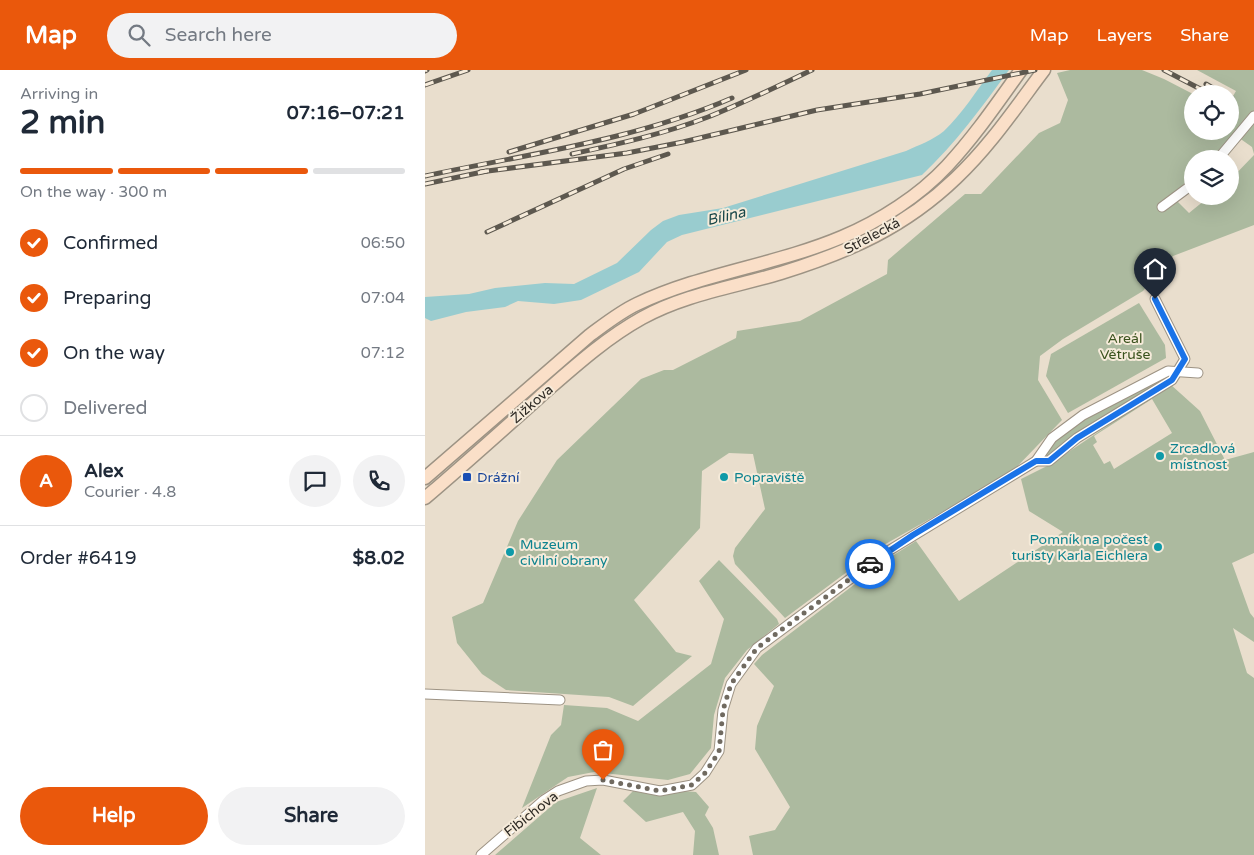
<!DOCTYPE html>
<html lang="en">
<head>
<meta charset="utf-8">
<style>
	body { margin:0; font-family:"Varela Round",sans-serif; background:#f2f2f3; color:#1f2937; height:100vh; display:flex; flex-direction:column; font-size:19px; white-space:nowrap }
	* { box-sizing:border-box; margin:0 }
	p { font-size:16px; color:#747a83 }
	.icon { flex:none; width:28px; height:28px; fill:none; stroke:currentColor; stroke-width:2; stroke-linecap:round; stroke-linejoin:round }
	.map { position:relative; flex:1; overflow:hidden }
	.sheet { display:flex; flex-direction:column; background:#fff; width:425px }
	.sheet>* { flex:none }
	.tools { position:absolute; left:759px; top:15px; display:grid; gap:10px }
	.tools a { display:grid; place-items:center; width:55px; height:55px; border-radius:50%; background:#fff; box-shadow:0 5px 20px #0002; font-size:25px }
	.pin { position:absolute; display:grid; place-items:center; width:42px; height:42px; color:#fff; margin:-51px -21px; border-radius:50% 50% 50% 0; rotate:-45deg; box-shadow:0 0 5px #0007 }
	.pin .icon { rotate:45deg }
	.courier { position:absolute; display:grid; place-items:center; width:50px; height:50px; margin:-25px; border:4px solid #1a73e8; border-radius:50%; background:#fff; color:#222; box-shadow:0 1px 6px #0007 }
	.overview em { font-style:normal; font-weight:700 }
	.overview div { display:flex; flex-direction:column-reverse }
	.overview { display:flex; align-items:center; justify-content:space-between; height:85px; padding:0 20px }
	h1 { font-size:32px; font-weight:700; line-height:38px }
	.bar { display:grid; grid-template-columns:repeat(4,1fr); gap:8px 5px; align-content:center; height:60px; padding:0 20px }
	.bar i { height:6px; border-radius:4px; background:#e0e1e3 }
	.bar .on { background:#ea580c }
	.bar p { grid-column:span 4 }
	.line { display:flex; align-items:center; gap:12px; padding:0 20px; border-top:1px solid #e0e1e3 }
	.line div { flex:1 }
	.round { display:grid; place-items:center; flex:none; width:52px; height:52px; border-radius:26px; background:#f2f2f3 }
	ol { padding:0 20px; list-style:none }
	li { display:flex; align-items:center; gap:15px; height:55px }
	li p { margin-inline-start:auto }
	li .icon { padding:5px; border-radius:50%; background:#ea580c; color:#fff; stroke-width:4 }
	li:last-child { color:#747a83 }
	li i { width:28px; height:28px; border:2px solid #e0e1e3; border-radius:50% }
	.primary-button { display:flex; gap:10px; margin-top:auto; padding:10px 20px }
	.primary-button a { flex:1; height:58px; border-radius:30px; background:#ea580c; color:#fff; font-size:20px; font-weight:700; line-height:58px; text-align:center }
	.primary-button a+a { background:#f2f2f3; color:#1f2937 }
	header { display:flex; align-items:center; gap:30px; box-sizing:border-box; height:70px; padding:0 25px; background:#ea580c; color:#fff }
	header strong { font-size:24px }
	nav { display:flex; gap:28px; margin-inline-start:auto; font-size:18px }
	.search { width:350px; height:45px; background:#f2f2f3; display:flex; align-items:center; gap:12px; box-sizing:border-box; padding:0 18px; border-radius:28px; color:#747a83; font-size:19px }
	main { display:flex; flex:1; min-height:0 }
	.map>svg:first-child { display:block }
	.green { fill:#acba9f; fill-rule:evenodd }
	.water { fill:#99cccf }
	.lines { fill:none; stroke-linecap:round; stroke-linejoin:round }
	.street-casing { stroke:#9d9384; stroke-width:11 }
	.secondary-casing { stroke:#9d9384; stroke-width:15 }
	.street { stroke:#fff; stroke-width:9 }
	.secondary { stroke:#fadfc8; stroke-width:12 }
	.rail-casing { stroke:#5d584f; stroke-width:5 }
	.rail { stroke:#f6ebda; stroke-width:3; stroke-dasharray:9; stroke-linecap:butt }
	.done { stroke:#706a60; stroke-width:5; stroke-dasharray:0 9 }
	.route { stroke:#1a73e8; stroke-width:6 }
	.culture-dot { fill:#0f9aa8; stroke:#f6ebda; stroke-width:2 }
	.transit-dot { fill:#1a4fb4; stroke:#f6ebda; stroke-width:2 }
	.labels { text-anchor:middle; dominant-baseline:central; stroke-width:4; stroke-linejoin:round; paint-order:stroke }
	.street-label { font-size:14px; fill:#2f2b25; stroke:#f6ebda }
	.park-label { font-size:14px; fill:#3a521d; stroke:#f6ebda }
	.culture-label { font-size:14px; fill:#0d838f; stroke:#f6ebda; text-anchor:start }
	.transit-label { font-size:14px; fill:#164399; stroke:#f6ebda; text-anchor:start }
	.water-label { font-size:15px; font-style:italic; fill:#174648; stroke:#f6ebda }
</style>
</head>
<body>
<header>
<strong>Map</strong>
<div class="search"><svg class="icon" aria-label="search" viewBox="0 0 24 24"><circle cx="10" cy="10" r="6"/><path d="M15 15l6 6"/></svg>Search here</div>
<nav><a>Map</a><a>Layers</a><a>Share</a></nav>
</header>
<main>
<section class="sheet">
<div class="overview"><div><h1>2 min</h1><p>Arriving in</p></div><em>07:16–07:21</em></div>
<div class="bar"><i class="on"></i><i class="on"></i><i class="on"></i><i></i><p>On the way · 300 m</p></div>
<ol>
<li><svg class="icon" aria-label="check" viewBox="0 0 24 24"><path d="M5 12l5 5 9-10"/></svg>Confirmed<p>06:50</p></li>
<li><svg class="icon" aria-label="check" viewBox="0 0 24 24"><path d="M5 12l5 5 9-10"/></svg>Preparing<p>07:04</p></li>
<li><svg class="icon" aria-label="check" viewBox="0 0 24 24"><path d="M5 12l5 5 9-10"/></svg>On the way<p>07:12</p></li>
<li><i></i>Delivered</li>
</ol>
<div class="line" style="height:90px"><b class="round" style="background:#ea580c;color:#fff">A</b><div><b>Alex</b><p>Courier · 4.8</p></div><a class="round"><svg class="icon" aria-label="chat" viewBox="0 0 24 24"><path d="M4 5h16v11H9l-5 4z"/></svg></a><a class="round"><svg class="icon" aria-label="phone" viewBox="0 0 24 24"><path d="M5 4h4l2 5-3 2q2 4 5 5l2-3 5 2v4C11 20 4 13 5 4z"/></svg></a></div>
<div class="line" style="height:65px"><div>Order #6419</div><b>$8.02</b></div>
<div class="primary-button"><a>Help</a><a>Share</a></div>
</section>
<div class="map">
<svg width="829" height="785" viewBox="0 0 829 785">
	<rect width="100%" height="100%" fill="#e9decd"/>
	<g class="green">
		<polygon points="645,0 717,0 739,9 768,24 768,61 805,61 805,31 811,21 772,0 829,0 829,84 827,77 810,65 785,89 768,89 767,106 747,126 764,143 785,126 805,126 805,110 829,85 829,155 748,186 718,221 638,269 615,286 613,310 637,350 586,403 457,476 360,548 310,494 308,486 310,478 340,439 328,384 304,383 277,401 275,458 209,530 251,582 267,586 208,636 184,627 81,620 57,604 32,573 27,547 58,533 93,451 132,390 216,309 239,300 248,300 311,268 312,261 375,251 462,204 463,190 540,124 556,124 614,63 635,53 643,30 632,3"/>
		<polygon points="714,233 740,275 741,288 643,343 621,306 626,284"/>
		<path d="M743,305l1,2 -118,79 -5,1c2,-13 15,-22 25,-30z"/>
		<path d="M745,314l30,27 25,49 29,-8v101l-22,10 18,50 4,5v24l-21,-14 14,45 7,5v177h-501l-4,-19 26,-6 15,-23 -35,-58 2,-23 17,-40 -20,-22 8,-9 127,-97 27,-17 43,60 104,-69 -34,-21 -8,-32 28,-14zM727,329l20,34 -58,36 -4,-8 -6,3 -11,-19 4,-3 -3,-6z"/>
		<polygon points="294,490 352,549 354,554 322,580 300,608 289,645 286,678 265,704 243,710 169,702 143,707 97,738 126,665 136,655 139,635 182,638 213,651 286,594 299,549 274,511"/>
		<polygon points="172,718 155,768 176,785 70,785 131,732"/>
		<polygon points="208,721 235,726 258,721 271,722 284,737 280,745 288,758 294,785 268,785 270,761 258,742 221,752 198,731"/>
	</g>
	<path class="water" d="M567,0h17c-27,37 -54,74 -87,105l-240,60 -15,7 -28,30 -58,28 -27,4 -36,-3 -13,6 -39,5 -35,9 -6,-3v-21l44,-3 26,-6 50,-5 29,1 43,-21 34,-33 12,-9 16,-6 44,-7 183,-57c13,-6 27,-11 38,-20 18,-17 33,-41 48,-61z"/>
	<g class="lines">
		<g class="street-casing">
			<g id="street">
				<polyline points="793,89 829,46"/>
				<polyline points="737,137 768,114"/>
				<polyline points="611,391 624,391 652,368 747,310 760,289 730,229"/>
				<polyline points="0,624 135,630"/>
				<polyline points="56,785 119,730 133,721 161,711 178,710 235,721 267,715 280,703 294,681 298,640 306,614 332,578 460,483 611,391 627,368 658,345 743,301 773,303"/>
			</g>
		</g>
		<g class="secondary-casing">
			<g id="secondary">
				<path d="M0,408l165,-143c15,-11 30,-23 47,-31 65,-31 139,-39 205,-67 38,-16 77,-41 105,-71 28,-30 51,-64 74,-96"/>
				<path d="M0,428c40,-34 80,-70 119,-105 31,-27 62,-55 98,-75 43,-24 93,-31 139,-45 68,-21 124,-46 175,-95 34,-32 60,-71 88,-108"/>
			</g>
		</g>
		<use href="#street" class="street"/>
		<use href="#secondary" class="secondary"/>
		<g class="rail-casing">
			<g id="rail">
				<polyline points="739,0 785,24"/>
				<polyline points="0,1 2,0"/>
				<polyline points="781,14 798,24"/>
				<polyline points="0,15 43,0"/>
				<polyline points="805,27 807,28"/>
				<polyline points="84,82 209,44 321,0"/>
				<path d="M147,84c46,-10 92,-20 136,-37 35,-14 70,-31 104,-47"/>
				<polyline points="55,102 202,83 258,72 392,40 495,24 610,0"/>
				<path d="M0,106c103,-22 210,-36 307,-78"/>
				<polyline points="0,114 62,101"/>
				<polyline points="62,162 199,99 243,84"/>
			</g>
		</g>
		<use href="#rail" class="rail"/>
	</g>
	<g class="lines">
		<polyline class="done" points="178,710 235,721 267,715 280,703 294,682 298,640 306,614 332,578 445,494"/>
		<polyline class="route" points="445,494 488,465 611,391 624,391 652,368 747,310 760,289 730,229"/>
	</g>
	<g class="culture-dot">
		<circle cx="735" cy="386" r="5"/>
		<circle cx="299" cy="407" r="5"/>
		<circle cx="733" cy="477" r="5"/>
		<circle cx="85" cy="482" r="5"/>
	</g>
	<rect class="transit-dot" x="37" y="402" width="10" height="10" rx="2.5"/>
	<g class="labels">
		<g class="street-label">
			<text transform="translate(447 166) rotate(-28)">Střelecká</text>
			<text transform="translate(107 334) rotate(-41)">Žižkova</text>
			<text transform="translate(106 744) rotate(-38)">Fibichova</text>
		</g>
		<g class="park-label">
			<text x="700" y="268">Areál<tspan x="700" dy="16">Větruše</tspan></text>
		</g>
		<g class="culture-label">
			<text x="745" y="378">Zrcadlová<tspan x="745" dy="16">místnost</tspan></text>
			<text x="309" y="407">Popraviště</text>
			<text x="723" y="469" text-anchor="end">Pomník na počest<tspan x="723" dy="16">turisty Karla Eichlera</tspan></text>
			<text x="95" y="474">Muzeum<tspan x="95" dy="16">civilní obrany</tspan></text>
		</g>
		<g class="transit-label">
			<text x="52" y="407">Drážní</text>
		</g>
		<g class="water-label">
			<text transform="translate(301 146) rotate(-13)">Bílina</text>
		</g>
	</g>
</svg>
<div class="tools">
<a><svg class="icon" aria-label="locate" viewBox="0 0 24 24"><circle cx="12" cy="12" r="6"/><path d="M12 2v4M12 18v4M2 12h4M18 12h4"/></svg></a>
<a><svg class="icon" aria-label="layers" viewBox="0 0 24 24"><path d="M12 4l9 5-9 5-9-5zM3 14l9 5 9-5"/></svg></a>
</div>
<div class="pin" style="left:178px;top:710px;background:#ea580c"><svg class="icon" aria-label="bag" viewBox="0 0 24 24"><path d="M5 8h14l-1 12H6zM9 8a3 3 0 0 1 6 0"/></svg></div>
<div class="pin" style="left:730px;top:229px;background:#1f2937"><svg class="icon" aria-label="home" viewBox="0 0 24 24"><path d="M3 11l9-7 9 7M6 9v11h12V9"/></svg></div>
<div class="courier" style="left:445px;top:494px"><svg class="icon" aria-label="car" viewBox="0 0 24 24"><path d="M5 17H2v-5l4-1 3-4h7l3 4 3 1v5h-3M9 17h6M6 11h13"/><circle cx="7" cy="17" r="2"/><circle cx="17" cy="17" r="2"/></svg></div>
</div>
</main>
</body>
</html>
